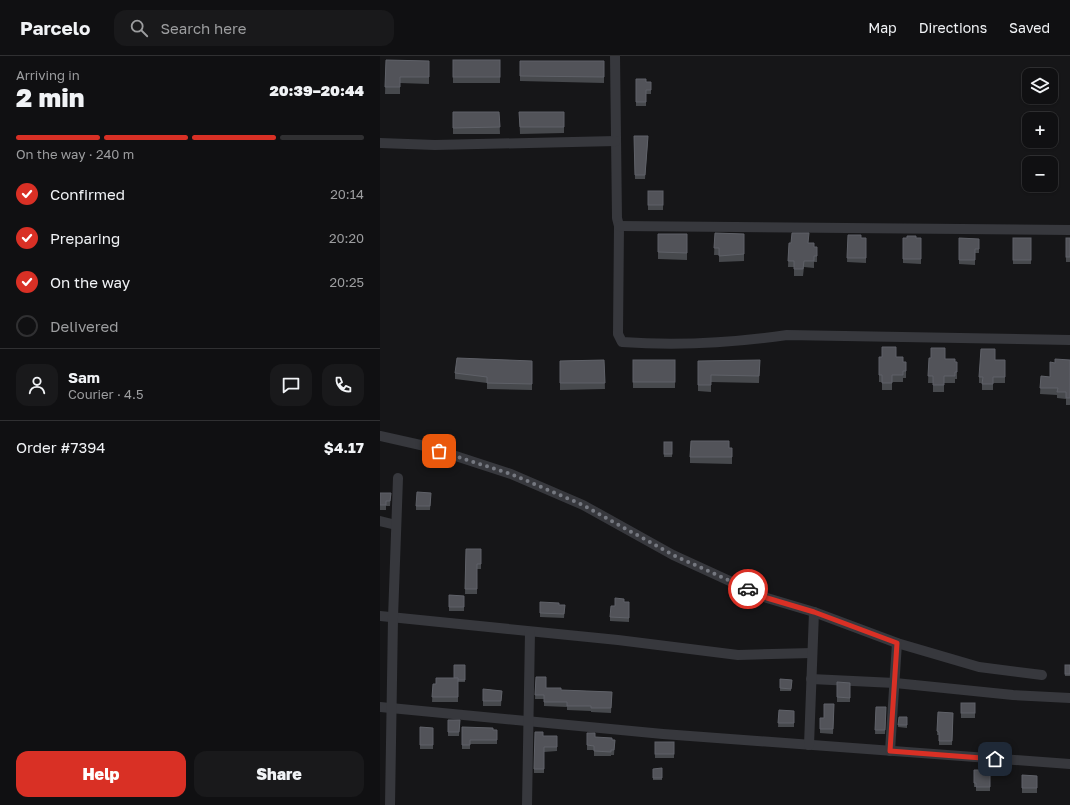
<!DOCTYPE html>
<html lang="en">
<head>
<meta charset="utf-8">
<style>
	body { margin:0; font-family:"Golos Text",sans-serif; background:#19191b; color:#f1f3f6; height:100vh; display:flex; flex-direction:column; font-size:15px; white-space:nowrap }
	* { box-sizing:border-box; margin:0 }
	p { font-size:13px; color:#9c9d9f }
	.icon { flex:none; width:22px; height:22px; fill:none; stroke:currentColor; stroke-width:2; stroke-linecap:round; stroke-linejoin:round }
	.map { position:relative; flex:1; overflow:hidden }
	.drawer { display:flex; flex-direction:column; background:#101012; width:380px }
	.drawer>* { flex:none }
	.controls { position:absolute; left:642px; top:12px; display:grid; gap:8px }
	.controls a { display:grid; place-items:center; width:36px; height:36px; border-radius:8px; background:#101012; box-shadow:0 1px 3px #0004,0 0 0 1px #303032; font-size:20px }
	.pin { position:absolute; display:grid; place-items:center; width:34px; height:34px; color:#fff; margin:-17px; border-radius:8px; box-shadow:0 2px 6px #0006 }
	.courier { position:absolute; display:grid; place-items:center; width:40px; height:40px; margin:-20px; border:3px solid #d93025; border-radius:50%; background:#fff; color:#222; box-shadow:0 1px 5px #0007 }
	.summary em { font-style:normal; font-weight:800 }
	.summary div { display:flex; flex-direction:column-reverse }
	.summary { display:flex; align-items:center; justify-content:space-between; height:68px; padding:0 16px }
	h1 { font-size:26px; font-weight:800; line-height:30px }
	.bar { display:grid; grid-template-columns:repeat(4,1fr); gap:6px 4px; align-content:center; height:48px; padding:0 16px }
	.bar i { height:5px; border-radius:3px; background:#303032 }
	.bar .selected { background:#d93025 }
	.bar p { grid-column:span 4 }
	.line { display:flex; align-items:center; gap:10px; padding:0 16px; border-top:1px solid #303032 }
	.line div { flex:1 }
	.round { display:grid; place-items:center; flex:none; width:42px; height:42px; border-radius:12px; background:#19191b }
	ol { padding:0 16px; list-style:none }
	li { display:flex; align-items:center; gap:12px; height:44px }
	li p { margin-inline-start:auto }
	li .icon { padding:4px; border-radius:50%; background:#d93025; color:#fff; stroke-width:4 }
	li:last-child { color:#9c9d9f }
	li i { width:22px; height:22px; border:2px solid #303032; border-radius:50% }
	.action { display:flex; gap:8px; margin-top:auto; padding:8px 16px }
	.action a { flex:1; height:46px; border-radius:12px; background:#d93025; color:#fff; font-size:16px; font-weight:800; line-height:46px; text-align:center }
	.action a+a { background:#19191b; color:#f1f3f6 }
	header { display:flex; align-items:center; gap:24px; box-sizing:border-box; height:56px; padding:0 20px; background:#101012; border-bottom:1px solid #303032 }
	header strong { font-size:19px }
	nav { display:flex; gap:22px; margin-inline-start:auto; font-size:14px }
	.search { width:280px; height:36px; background:#19191b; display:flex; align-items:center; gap:10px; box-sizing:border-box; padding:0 14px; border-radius:12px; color:#9c9d9f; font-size:15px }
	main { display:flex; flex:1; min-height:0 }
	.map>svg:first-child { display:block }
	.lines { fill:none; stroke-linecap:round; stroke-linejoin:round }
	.street { stroke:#37383d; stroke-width:10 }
	.wall { fill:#47494d }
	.building { fill:#525359; stroke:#5f6168 }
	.done { stroke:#757880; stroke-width:4; stroke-dasharray:0 7.2 }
	.route { stroke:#d93025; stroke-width:5 }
</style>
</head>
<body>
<header>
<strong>Parcelo</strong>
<div class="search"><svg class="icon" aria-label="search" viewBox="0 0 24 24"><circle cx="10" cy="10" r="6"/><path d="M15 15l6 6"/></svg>Search here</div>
<nav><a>Map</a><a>Directions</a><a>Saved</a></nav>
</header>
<main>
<section class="drawer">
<div class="summary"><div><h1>2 min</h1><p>Arriving in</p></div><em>20:39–20:44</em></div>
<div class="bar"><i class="selected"></i><i class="selected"></i><i class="selected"></i><i></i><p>On the way · 240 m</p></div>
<ol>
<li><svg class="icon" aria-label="check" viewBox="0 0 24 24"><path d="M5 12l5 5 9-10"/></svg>Confirmed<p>20:14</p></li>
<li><svg class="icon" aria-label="check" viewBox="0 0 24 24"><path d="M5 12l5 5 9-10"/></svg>Preparing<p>20:20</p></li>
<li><svg class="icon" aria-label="check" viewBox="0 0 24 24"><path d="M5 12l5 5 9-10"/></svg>On the way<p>20:25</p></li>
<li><i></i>Delivered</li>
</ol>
<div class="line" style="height:72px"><a class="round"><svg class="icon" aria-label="person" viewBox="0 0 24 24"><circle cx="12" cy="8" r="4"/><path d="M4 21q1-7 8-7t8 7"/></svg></a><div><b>Sam</b><p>Courier · 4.5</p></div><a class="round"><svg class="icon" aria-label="chat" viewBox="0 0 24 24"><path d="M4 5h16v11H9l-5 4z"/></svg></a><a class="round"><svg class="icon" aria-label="phone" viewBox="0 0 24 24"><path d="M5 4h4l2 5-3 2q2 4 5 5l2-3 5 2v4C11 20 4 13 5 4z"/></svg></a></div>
<div class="line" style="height:52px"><div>Order #7394</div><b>$4.17</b></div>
<div class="action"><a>Help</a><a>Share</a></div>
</section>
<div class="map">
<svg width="690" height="749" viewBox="0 0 690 749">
	<rect width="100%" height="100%" fill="#161618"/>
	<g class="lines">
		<g class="street">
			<path d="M235,0l2,162 2,8 -1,108 4,8c55,4 110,1 165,-7l283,5"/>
			<polyline points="0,87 55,89 236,85"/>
			<polyline points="239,170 690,174"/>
			<polyline points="0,380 45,390 131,418 203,449 293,499 387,542 434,556 517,587 599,611 662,619"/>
			<polyline points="0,465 16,469"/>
			<polyline points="0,560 238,584 358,599 432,597"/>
			<polyline points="431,623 515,627 633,639 690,642"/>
			<polyline points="0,651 283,678 690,708"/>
			<polyline points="429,689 434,556"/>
			<polyline points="510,695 517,587"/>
			<polyline points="10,749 13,562 18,422"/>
			<polyline points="147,749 150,576"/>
		</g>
	</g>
	<g class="wall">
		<polygon points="6,4 49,5 49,28 20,27 20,38 5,38"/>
		<rect x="73" y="4" width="47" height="23"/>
		<polygon points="140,5 224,5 224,27 140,25"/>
		<polygon points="256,23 266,26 271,26 271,38 266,38 266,50 256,50"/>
		<polygon points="73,56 119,56 120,78 73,78"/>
		<polygon points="139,56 184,56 184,77 140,78"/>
		<polygon points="254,80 268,84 265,123 255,123"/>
		<rect x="268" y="135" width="15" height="19"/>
		<polygon points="335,177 364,178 364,205 339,206 339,199 334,199"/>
		<polygon points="278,178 307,178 307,204 278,203"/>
		<polygon points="468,179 481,182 486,182 486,207 467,206"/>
		<polygon points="523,182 541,182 541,208 523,207"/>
		<polygon points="579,182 599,183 599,197 595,197 595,209 579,208"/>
		<rect x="633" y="182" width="18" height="26"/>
		<rect x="686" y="182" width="4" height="24"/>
		<polygon points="409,187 429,187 434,191 437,191 437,206 434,206 434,212 424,211 423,220 414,220 414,211 408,211"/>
		<polygon points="499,301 516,301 523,306 526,306 526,322 523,322 523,326 512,326 512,334 502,334 502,326 499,326"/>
		<polygon points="549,302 565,303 575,306 577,306 577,323 575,323 575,327 564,327 564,336 553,336 553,327 548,327"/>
		<polygon points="224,304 225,333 180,334 180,305"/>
		<rect x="253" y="304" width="42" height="28"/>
		<polygon points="380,304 379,327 331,326 331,336 318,335 318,305"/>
		<polygon points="615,304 625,304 625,327 613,327 613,334 602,334 602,327 599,327 599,321"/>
		<polygon points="690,304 690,349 686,349 686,343 677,342 677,339 660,338 661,320 670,321 675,307"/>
		<polygon points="152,305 152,334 107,333 107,327 75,323 75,317"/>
		<rect x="284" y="386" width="8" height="15"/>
		<polygon points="349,392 352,392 352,408 310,407 310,401"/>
		<polygon points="0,437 11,437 10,450 6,450 6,454 0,454"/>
		<polygon points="51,441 50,454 36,454 36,450"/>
		<polygon points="86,493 101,493 101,513 97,513 97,538 85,538"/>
		<polygon points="69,539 84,540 84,555 69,555"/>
		<polygon points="160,546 179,549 185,549 184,562 160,561"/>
		<polygon points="249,546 249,566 230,565 230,561 235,550"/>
		<polygon points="85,609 85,626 78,626 78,646 52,646 53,628 56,628 74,622"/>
		<rect x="685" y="609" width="5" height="11"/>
		<polygon points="156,621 166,632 181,634 232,636 231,657 211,656 211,655 187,654 187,651 164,650 164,643 155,643"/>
		<polygon points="400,623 412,624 411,635 400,635"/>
		<polygon points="457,626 470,627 470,646 457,646"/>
		<polygon points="103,633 122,635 121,650 103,650"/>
		<rect x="581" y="647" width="14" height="15"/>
		<polygon points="454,648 453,678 440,677 440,662 444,662"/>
		<polygon points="496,651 506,655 505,678 495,678"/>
		<polygon points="399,654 414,655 414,671 398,671"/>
		<polygon points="558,656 573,657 572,689 559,689 559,679 557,679"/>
		<polygon points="519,661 527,661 527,672 518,671"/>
		<polygon points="68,664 80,664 79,680 68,680"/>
		<polygon points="40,671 53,672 53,693 40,693"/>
		<polygon points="82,671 117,674 117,688 90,688 90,693 82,693"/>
		<polygon points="207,677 215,681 235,684 234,699 231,699 231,700 214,700 214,694 207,694"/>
		<polygon points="163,680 177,680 177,695 164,696 164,717 154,717 154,713"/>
		<rect x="275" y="686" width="19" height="16"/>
		<polygon points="282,712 282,724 273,724 273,713"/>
		<polygon points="594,714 610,714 610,735 596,735 596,731 594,731"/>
		<polygon points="642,719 657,720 657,737 642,737"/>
	</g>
	<g class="building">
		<polygon points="6,4 49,5 49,21 20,21 20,31 5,31"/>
		<rect x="73" y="4" width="47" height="17"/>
		<polygon points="140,5 224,5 224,21 140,20"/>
		<polygon points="256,23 266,23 266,26 271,26 271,34 266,34 266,46 256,46"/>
		<polygon points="73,56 119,56 120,71 73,72"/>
		<polygon points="139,56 184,56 184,71 140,71"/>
		<polygon points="254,80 268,80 265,119 255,119"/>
		<rect x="268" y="135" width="15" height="14"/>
		<polygon points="335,177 364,178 364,198 339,200 339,192 334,192"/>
		<polygon points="412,177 429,177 428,187 434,187 434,191 437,191 437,200 434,200 434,205 424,205 423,213 414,213 414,205 408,205 409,187 411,187"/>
		<polygon points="278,178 307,178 307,197 278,196"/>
		<polygon points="468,179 481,179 481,182 486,182 486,202 467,202"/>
		<polygon points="527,180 536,180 536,182 541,182 541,203 523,203 523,182 527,182"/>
		<polygon points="579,182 599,183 599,193 595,193 595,204 579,204"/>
		<rect x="633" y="182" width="18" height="22"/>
		<rect x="686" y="182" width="4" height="19"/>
		<polygon points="502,291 516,291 516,301 523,301 523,306 526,306 526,315 523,315 523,319 512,319 512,327 502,327 502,319 499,319 499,301 502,301"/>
		<polygon points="551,292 565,292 565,303 575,303 575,306 577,306 577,316 575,316 575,320 564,320 564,329 553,329 553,320 548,320 549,302 551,302"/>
		<polygon points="601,293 615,293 615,304 625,304 625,321 613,321 613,328 602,328 603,321 599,321"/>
		<polygon points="77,302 152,305 152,328 107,327 107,321 75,317"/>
		<polygon points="675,303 690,304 690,342 686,342 686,336 677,336 678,332 660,332 661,320 670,321 670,306 675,307"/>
		<polygon points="224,304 225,327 180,327 180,305"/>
		<rect x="253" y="304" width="42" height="22"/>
		<polygon points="380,304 379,320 331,319 331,329 318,329 318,305"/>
		<polygon points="311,385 349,385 349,392 352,392 352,401 310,401"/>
		<rect x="284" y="386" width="8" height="12"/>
		<polygon points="37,436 51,437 50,450 36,450"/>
		<polygon points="0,437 11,437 10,445 6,445 6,449 0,449"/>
		<polygon points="86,493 101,493 101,508 97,508 97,533 85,533"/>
		<polygon points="69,539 84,540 84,551 69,551"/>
		<polygon points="235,542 244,543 244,546 249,546 249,562 230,561 231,550 235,550"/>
		<polygon points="160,546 179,547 179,549 185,549 184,558 160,557"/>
		<polygon points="74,609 85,609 85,624 78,624 78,622 74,622"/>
		<rect x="685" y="609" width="5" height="9"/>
		<polygon points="156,621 166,621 166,632 181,632 181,634 232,636 231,652 211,652 211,650 187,650 187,646 164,646 164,639 155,639"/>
		<polygon points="56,622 78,622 78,641 52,641 53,628 56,628"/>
		<polygon points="400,623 412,624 411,633 400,632"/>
		<polygon points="457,626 470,627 470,642 457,641"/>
		<polygon points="103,633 122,635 121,645 103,645"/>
		<rect x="581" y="647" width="14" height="10"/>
		<polygon points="444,648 454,648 453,673 440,673 440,662 444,662"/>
		<polygon points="496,651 506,651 505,674 495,674"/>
		<polygon points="399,654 414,655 414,667 398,667"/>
		<polygon points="558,656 573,657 572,685 559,685 559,676 557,675"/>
		<polygon points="519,661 527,661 527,669 518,669"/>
		<polygon points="68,664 80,664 79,676 68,676"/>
		<polygon points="40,671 53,672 53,689 40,689"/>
		<polygon points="82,671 113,672 113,674 117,674 117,684 90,684 90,689 82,689"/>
		<polygon points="155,676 163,676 163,680 177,680 177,691 164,691 164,713 154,713"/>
		<polygon points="207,677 215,677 215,681 232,682 232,684 235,684 234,694 231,694 231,696 214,695 214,690 207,689"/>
		<rect x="275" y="686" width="19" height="12"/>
		<polygon points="282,712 282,722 273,722 273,713"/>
		<polygon points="594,714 610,714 610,731 596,731 596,727 594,727"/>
		<polygon points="642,719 657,720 657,732 642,732"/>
	</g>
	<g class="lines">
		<polyline class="done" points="59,395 131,418 203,449 293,499 368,533"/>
		<polyline class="route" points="368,533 387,542 434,556 517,587 510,695 615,703"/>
	</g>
</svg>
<div class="controls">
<a><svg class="icon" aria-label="layers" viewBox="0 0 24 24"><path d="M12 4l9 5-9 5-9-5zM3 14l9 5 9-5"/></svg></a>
<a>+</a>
<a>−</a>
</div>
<div class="pin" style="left:59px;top:395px;background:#ea580c"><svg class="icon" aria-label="bag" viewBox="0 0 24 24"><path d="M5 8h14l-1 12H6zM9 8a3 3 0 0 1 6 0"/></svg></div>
<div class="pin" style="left:615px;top:703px;background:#1f2937"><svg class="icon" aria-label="home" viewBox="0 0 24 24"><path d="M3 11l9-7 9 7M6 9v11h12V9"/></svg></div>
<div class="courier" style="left:368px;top:533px"><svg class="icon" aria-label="car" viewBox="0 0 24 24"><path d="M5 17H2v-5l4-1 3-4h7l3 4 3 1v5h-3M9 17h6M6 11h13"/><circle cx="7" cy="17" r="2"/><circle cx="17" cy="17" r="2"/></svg></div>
</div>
</main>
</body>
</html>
